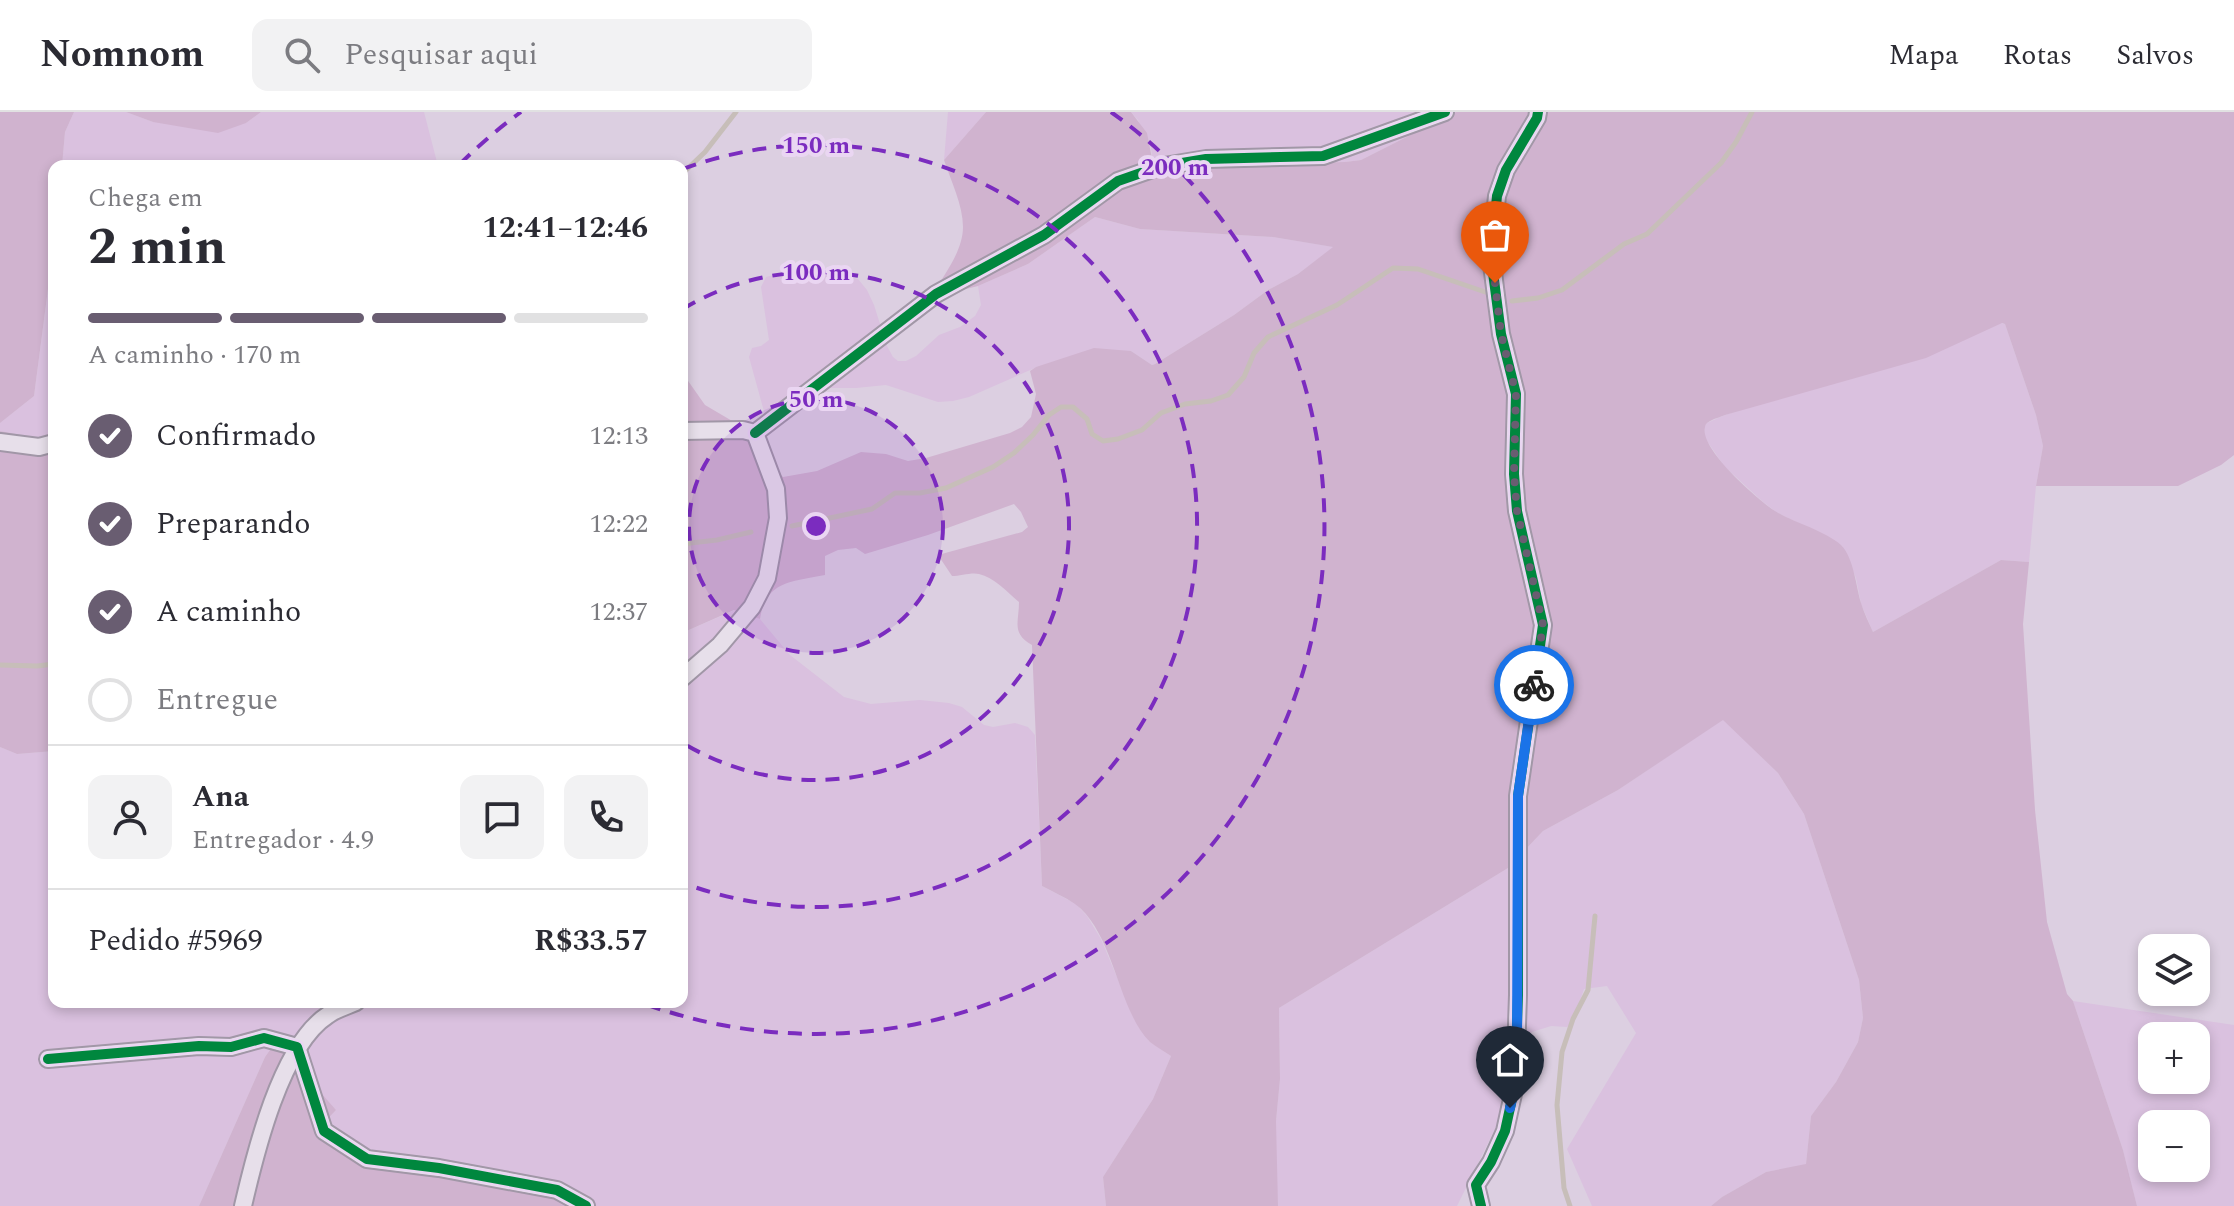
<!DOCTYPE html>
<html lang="pt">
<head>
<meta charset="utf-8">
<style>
	body { margin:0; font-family:Spectral,serif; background:#f2f2f3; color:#2b2b33; height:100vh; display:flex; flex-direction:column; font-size:30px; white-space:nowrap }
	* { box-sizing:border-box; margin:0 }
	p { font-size:26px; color:#7c7c81 }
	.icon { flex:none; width:44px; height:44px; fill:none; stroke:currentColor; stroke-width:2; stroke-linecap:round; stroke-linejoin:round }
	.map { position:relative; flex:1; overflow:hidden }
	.panel { position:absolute; left:48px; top:48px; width:640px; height:848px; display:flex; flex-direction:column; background:#fff; border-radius:16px; box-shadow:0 4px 12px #0003 }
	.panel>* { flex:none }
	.buttons { position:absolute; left:2138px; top:822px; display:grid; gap:16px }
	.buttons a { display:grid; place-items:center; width:72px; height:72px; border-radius:16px; background:#fff; box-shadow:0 4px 12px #0003; font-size:40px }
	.pin { position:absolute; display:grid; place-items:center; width:68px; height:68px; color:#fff; margin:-82px -34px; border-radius:50% 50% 50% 0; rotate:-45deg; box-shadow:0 0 8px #0007 }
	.pin .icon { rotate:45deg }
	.courier { position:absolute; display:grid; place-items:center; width:80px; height:80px; margin:-40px; border:6px solid #1a73e8; border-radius:50%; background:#fff; color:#222; box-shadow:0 2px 10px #0007 }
	.headline em { font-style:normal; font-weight:700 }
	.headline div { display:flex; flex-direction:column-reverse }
	.headline { display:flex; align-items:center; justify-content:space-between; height:136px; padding:0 40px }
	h1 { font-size:52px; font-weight:700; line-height:60px }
	.bar { display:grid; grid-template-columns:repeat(4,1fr); gap:12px 8px; align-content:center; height:96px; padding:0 40px }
	.bar i { height:10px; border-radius:6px; background:#e1e1e2 }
	.bar .selected { background:#695d71 }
	.bar p { grid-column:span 4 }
	.line { display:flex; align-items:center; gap:20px; padding:0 40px; border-top:2px solid #e1e1e2 }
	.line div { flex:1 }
	.round { display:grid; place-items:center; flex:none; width:84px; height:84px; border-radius:16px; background:#f2f2f3 }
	ol { padding:0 40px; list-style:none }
	li { display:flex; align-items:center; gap:24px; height:88px }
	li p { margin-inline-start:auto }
	li .icon { padding:8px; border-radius:50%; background:#695d71; color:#fff; stroke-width:4 }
	li:last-child { color:#7c7c81 }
	li i { width:44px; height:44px; border:4px solid #e1e1e2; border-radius:50% }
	header { display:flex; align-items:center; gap:48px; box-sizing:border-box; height:112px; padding:0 40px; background:#fff; border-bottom:2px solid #e1e1e2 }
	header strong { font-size:38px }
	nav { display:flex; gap:44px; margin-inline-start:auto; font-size:28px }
	.search { width:560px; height:72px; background:#f2f2f3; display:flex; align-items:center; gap:20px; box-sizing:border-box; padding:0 28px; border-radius:16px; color:#7c7c81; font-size:30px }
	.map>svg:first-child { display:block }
	.farmland { fill:#dac1df; fill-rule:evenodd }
	.green { fill:#d0b3cf }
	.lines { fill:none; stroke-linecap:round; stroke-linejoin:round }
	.stream { stroke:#c7beb9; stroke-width:5 }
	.street-casing { stroke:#a197a7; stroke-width:20 }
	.street { stroke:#e7dfea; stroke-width:16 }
	.cycleway-casing { stroke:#ead6f2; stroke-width:15 }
	.cycleway { stroke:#00873e; stroke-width:10 }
	.done { stroke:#695d71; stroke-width:8; stroke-dasharray:0 14.4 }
	.route { stroke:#1a73e8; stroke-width:10 }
	.ring { fill:none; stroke:#7b2cbf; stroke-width:4; stroke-dasharray:14 10 }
	.centre { fill:#7b2cbf; stroke:#ead6f2; stroke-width:4 }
	.ring-label { font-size:24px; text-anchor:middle; font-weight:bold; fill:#7b2cbf; stroke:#ead6f2; stroke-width:8; stroke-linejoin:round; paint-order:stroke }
</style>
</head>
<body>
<header>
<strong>Nomnom</strong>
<div class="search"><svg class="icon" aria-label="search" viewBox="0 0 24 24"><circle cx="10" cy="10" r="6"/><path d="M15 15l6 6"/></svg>Pesquisar aqui</div>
<nav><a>Mapa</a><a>Rotas</a><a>Salvos</a></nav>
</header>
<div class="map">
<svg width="2234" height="1094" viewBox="0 0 2234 1094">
	<rect width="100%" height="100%" fill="#dccfe1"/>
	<g class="farmland">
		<polygon points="74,0 126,0 153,10 246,11 261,0 424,0 438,54 62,54 65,20"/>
		<polygon points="948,0 986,0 944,48"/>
		<polygon points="1131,0 1456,0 1361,48 1345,50 1253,52 1165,58 1153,52 1151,36 1138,8"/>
		<polygon points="1095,105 1140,117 1273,125 1334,135 1298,162 1268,178 1234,203 1155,252 1152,253 1131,239 1037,255 969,285 953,289 938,290 886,273 856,276 814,276 776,300 765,303 749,245 752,236 761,234 769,228 761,175 766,165 793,158 837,162 858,167 867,178 874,193 887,234 893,245 898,249 906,249 916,244 939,223 960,215 975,204 981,193 978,174 1028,152"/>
		<polygon points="54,131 54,329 0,319 0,311 34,284"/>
		<polygon points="2001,211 2005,212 2036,303 2043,334 2036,374 2029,450 2001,448 1873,520 1861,492 1856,466 1842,434 1776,400 1762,389 1724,354 1705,326 1704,315 1707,311 1725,303"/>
		<polygon points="735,498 760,507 790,543 844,585 871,592 920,588 949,591 962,595 984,613 993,615 1015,611 1028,615 1035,623 1042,774 1076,792 1087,804 1101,827 1134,906 1149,929 1171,944 1153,987 1103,1065 1106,1094 584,1094 365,1050 348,1045 339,1038 322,1013 336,998 272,935 265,945 199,1094 0,1094 0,635 17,642 54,639 54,890 682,890 682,521"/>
		<polygon points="1723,607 1778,661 1804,702 1859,868 1863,906 1858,930 1836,970 1811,1004 1806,1053 1766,1060 1722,1085 1711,1094 1592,1094 1567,1037 1636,921 1607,874 1584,877 1579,892 1577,905 1567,915 1551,914 1532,920 1524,931 1496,1015 1457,1094 1278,1094 1276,1064 1276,1009 1280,967 1279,896 1508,756 1543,719 1618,678"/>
		<path d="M2073,889l161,24v181h-97l-14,-56zM2152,924h44v44h-44zM2152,1012h44v44h-44z"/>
	</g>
	<g class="green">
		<polygon points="0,0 74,0 65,20 62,54 54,54 54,131 34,284 0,311"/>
		<polygon points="126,0 261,0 246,11 218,21 153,10"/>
		<path d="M986,0h145l16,21 6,31 12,6 88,-6 92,-2 16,-2 95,-48h778v343l-13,10 -43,21h-142l7,-40 -7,-31 -31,-91 -3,-1 -76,35 -201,57c-6,3 -19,5 -20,12 -6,22 53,73 70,84 19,12 49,19 66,34 13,13 15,42 20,58 3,10 8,20 12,29l128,-72 28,2 -6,62 12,186 12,112 20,72 6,7 50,149 14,56h-426l11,-9 44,-25 40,-8 5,-48 25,-34 22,-40 5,-24 -4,-38 -55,-166 -26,-41 -55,-53 -105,70 -75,41 -35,37 -229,140 1,71 -4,42 2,85h-172l-3,-29 50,-78 18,-43c-7,-5 -15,-9 -21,-14 -32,-31 -36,-110 -75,-138 -10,-7 -22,-12 -33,-18l-10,-241c-21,-12 -13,-23 -13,-43 -11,-9 -25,-25 -40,-28 -7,-2 -19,2 -27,2l-14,-21 84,-23 6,-5 -7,-15 -7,-8 -86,31 -63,19 -9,-6 -18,2 -13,6v19c-33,7 -59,5 -65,44l-26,-9 -52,23v-256l4,1 19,27 51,30 12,26 15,16 34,-6 44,-19 25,2 22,7 18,-3 84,-25 12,-6 9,-10 5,-23 -6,-23 6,-4 58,-19 37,3 21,14 3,-1 79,-49 34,-25 30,-16 35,-27 -60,-10 -133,-8 -45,-12 -67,47 -50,22 -44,11 -2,-2c12,-20 31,-44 31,-68 0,-22 -12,-46 -19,-67z"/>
		<polygon points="0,319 54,329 54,639 17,642 0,635"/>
		<path d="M283,933l23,31 30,34 -14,15c13,23 19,29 43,37l133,17 86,27h-385l66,-149 7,-10z"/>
	</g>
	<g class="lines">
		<g class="stream">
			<polyline points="682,62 705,40 736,0"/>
			<polyline points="1512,189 1538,186 1562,178 1624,132 1647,122 1721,51 1736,30 1752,0"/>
			<polyline points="792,414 872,397 895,381 920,381 946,376 993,355 1014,341 1033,323 1049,303 1061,295 1073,295 1087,307 1092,322 1103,329 1118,327 1142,318 1161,301 1185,292 1211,289 1228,283 1244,265 1254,241 1268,225 1337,193 1393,156 1418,157 1491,182"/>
			<polyline points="682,432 717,428 751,420"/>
			<polyline points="0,553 37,554 54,552"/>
			<polyline points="1570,1094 1564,1076 1557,993 1562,940 1573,907 1588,878 1595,804"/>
		</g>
		<g class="street-casing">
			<g id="street">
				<polyline points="682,319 743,318 755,321 776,377 778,406 767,466 752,495 720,533 682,566"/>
				<polyline points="755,321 936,182 1044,123 1118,69 1158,55 1206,47 1323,44 1445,0"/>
				<polyline points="0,330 39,335 54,331"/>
				<polyline points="48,947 199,934 231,935 264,926 297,935 324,1019 367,1047 439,1056 557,1078 586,1094"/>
				<path d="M243,1094c12,-52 38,-161 85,-191 8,-6 19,-9 28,-13"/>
				<polyline points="1481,1094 1476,1073 1491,1050 1505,1019 1515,973 1518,883 1518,684 1543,513 1517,399 1514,362 1516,282 1501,222 1491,145 1497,84 1506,58 1537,6 1538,0"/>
			</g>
		</g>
		<use href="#street" class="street"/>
		<g class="cycleway-casing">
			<g id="cycleway">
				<polyline points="755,321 936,182 1044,123 1118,69 1158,55 1206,47 1323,44 1445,0"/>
				<polyline points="48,947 199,934 231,935 264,926 297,935 324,1019 367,1047 439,1056 557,1078 586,1094"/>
				<polyline points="1481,1094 1476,1073 1491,1050 1505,1019 1515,973 1518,883 1518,684 1543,513 1517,399 1514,362 1516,282 1501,222 1491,145 1497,84 1506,58 1537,6 1538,0"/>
			</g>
		</g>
		<use href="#cycleway" class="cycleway"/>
	</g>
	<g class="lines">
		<polyline class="done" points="1495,171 1501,222 1516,282 1514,362 1517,399 1543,513 1534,573"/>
		<polyline class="route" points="1510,996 1515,973 1517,934 1518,684 1534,573"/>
	</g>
	<circle cx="816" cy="414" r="127" fill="#7b2cbf" fill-opacity=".12"/>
	<g class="ring">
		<circle cx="816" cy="414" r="127"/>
		<path d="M683 197A254 254 0 1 1 683 631"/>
		<path d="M683 57A381 381 0 1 1 683 771"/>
		<path d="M460 52A508 508 0 0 1 521 0M1111 0A508 508 0 0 1 642 891"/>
	</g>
	<circle cx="816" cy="414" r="12" class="centre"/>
	<g class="ring-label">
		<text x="816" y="41">150 m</text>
		<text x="1175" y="63">200 m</text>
		<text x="816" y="168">100 m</text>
		<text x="816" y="295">50 m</text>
	</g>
</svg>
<div class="buttons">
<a><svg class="icon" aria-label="layers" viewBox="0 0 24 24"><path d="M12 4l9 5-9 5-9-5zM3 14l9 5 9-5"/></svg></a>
<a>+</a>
<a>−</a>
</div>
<div class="pin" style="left:1495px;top:171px;background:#ea580c"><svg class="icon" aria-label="bag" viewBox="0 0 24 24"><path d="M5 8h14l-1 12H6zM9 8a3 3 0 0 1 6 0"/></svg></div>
<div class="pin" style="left:1510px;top:996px;background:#1f2937"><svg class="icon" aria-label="home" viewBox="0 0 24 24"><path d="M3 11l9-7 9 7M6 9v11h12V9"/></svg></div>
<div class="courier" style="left:1534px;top:573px"><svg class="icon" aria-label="bike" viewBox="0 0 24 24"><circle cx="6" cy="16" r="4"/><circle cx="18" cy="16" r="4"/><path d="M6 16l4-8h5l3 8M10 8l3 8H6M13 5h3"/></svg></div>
<section class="panel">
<div class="headline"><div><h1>2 min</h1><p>Chega em</p></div><em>12:41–12:46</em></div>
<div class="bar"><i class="selected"></i><i class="selected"></i><i class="selected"></i><i></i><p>A caminho · 170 m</p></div>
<ol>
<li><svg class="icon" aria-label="check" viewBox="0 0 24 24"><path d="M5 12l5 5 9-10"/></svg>Confirmado<p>12:13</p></li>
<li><svg class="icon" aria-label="check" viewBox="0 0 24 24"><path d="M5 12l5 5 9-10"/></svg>Preparando<p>12:22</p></li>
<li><svg class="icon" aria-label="check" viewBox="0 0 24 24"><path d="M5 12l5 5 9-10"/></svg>A caminho<p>12:37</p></li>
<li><i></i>Entregue</li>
</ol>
<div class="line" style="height:144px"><a class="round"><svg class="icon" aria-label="person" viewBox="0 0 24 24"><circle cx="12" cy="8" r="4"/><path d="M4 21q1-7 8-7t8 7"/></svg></a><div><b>Ana</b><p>Entregador · 4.9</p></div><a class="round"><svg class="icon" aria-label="chat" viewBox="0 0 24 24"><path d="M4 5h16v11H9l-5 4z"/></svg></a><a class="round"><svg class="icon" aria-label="phone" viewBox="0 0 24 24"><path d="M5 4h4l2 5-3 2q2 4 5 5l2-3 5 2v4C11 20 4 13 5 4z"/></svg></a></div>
<div class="line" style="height:104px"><div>Pedido #5969</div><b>R$33.57</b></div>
</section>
</div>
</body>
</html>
